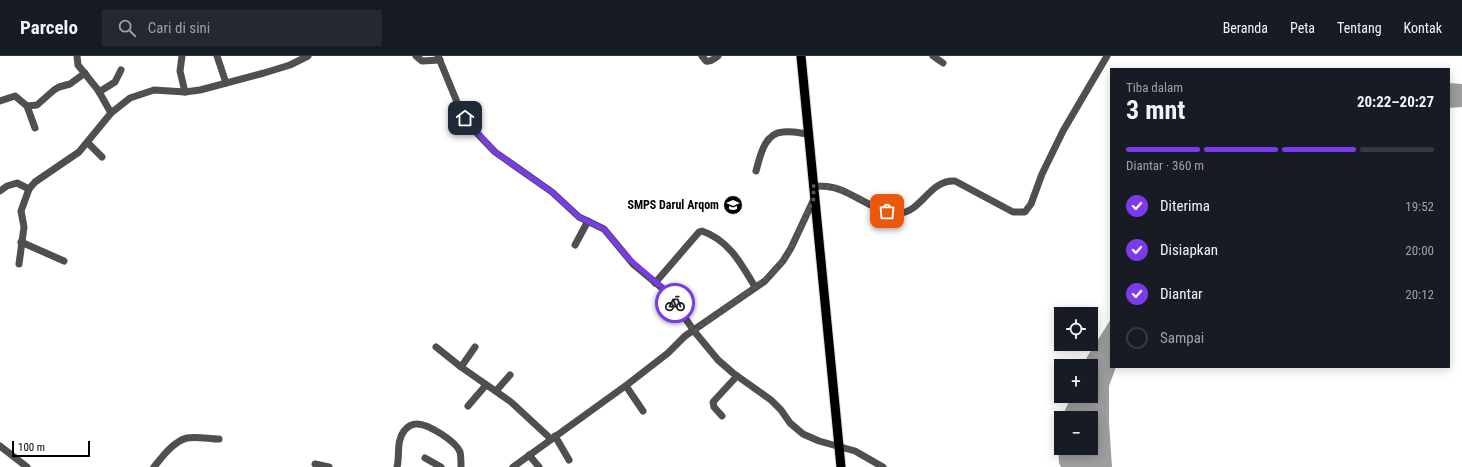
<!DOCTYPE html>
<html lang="id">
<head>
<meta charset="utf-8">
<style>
	body { margin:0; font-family:"Roboto Condensed",sans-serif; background:#242831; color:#f1f3f6; height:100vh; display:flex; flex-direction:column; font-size:15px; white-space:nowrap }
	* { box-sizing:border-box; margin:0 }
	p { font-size:13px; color:#9ea1a6 }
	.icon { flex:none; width:22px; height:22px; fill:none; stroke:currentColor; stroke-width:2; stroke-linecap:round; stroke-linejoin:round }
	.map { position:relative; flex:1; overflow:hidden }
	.drawer { position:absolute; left:1110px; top:12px; width:340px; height:300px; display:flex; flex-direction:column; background:#171b24; border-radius:0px; box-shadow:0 2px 10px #0003 }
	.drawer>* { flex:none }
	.tools { position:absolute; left:1054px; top:251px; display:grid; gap:8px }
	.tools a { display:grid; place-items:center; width:44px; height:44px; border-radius:0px; background:#171b24; box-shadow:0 2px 10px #0003; font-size:20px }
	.scale { position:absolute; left:12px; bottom:10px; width:78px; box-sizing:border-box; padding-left:4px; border:2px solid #000; border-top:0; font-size:11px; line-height:14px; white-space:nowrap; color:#000; -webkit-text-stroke:3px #fff; paint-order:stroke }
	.pin { position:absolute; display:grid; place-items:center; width:34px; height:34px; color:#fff; margin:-17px; border-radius:8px; box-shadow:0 2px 6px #0006 }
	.courier { position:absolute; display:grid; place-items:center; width:40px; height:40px; margin:-20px; border:3px solid #7c3aed; border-radius:50%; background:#fff; color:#222; box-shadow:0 1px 5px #0007 }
	.overview em { font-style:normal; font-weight:700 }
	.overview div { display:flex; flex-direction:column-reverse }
	.overview { display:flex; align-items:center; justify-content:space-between; height:68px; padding:0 16px }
	h1 { font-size:26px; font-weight:700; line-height:30px }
	.bar { display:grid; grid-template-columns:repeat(4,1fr); gap:6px 4px; align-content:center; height:48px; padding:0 16px }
	.bar i { height:5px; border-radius:3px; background:#363941 }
	.bar .current { background:#7c3aed }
	.bar p { grid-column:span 4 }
	ol { padding:0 16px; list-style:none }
	li { display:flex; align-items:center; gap:12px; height:44px }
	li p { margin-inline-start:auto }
	li .icon { padding:4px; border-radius:50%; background:#7c3aed; color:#fff; stroke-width:4 }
	li:last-child { color:#9ea1a6 }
	li i { width:22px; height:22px; border:2px solid #363941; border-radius:50% }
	header { display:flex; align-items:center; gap:24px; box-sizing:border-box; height:56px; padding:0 20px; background:#171b24; border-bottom:1px solid #363941 }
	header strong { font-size:19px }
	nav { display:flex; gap:22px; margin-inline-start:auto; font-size:14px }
	.search { width:280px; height:36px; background:#242831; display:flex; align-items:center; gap:10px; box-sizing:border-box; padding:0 14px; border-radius:0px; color:#9ea1a6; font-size:15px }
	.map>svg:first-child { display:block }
	.water { fill:#9d9d9d; fill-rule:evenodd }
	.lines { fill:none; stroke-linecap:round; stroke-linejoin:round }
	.major-casing { stroke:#dbdbdb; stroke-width:11 }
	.minor { stroke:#4f4f4f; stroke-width:7 }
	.major { stroke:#000; stroke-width:9 }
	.done { stroke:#595959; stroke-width:4; stroke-dasharray:0 7.2 }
	.route { stroke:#7c3aed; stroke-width:5 }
	.labels { text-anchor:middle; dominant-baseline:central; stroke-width:4; stroke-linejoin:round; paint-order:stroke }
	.poi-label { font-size:12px; font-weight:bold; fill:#000; stroke:#fff; text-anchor:end }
</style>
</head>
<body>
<header>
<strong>Parcelo</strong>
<div class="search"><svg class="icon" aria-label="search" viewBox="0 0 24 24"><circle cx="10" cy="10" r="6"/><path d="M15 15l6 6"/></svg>Cari di sini</div>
<nav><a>Beranda</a><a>Peta</a><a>Tentang</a><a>Kontak</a></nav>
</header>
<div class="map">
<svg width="1462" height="411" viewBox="0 0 1462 411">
	<rect width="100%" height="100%" fill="#fff"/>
	<g class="water">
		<polygon points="1449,27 1462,28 1462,51 1449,52"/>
		<path d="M1111,263v48h5l-7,19v36l3,45h-51l-2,-4 -2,-37 15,-30h19v-30h-7l3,-9zM1061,362h30v30h-30z"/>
	</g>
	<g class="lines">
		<g class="major-casing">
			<polyline id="major" points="801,0 841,411"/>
		</g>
		<g class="minor">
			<polyline points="77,0 78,9 98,34 111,57"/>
			<polyline points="182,0 180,15 185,36"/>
			<polyline points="217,0 226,27"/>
			<polyline points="416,0 422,5 440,4"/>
			<polyline points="438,0 457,46 465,62 475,75 495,96 552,136 579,161 604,173 633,208 668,237 694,275 718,304 733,317 771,344 781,354 790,367 803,378 819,385 855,395 883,411"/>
			<path d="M702,0l4,5c6,1 7,-2 12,-5"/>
			<polyline points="933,0 943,7"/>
			<polyline points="99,36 115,26 121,14"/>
			<polyline points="0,45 15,40 27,50 37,49 54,34 59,31 70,28 85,17"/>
			<polyline points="27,50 35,72"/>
			<polyline points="88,87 102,101"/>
			<path d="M756,115c4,-14 8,-38 27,-39 8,-1 17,1 25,2"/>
			<path d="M813,130c10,0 19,0 28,4 16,6 42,26 60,23 20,-2 30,-34 54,-32l58,31h12l6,-8 11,-30 21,-43 44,-75"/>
			<polyline points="0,135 7,130 17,127 29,133 35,126 79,96 111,57 130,42 154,34 185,36 200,34 264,17 290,9 308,0"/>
			<polyline points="21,186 64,205"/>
			<polyline points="575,189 588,165"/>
			<polyline points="19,208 24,171 21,155 29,133"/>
			<path d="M655,227l44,-51 3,-1c27,9 40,34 53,56"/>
			<polyline points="436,291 461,311 511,346 551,383"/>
			<polyline points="461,311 475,291"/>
			<polyline points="626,330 643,355"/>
			<polyline points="496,335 510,319"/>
			<polyline points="468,350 486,329"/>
			<polyline points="722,360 714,351 713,346 737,320"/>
			<polyline points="555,380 569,404"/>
			<polyline points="0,390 27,411"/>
			<polyline points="529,399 539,411"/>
			<polyline points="425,402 441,411"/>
			<polyline points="315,408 329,411"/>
			<path d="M154,411c8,-10 20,-26 33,-29 10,-2 22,1 32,1"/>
			<path d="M397,411c3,-11 -1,-26 7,-36 3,-4 7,-7 13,-7 11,0 39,17 43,28 1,4 1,10 1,15"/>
			<polyline points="513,411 628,328 668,297 685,280 765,225 783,205 791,192 814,143"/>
		</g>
		<use href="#major" class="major"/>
	</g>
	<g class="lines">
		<polyline class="done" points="675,247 694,275 765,224 783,205 791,192 814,142 813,130 834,131 840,133 887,155"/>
		<polyline class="route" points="465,62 495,96 552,136 579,161 604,173 628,202 663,232 675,247"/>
	</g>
	<defs>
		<g id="school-disc" transform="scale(1)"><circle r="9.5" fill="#000" stroke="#fff"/><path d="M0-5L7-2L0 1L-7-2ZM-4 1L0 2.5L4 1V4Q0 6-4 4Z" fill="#fff"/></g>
	</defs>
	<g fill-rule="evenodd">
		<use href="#school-disc" x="733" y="149"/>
	</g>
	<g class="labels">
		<g class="poi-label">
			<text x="719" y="149">SMPS Darul Arqom</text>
		</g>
	</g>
</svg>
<div class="tools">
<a><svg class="icon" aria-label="locate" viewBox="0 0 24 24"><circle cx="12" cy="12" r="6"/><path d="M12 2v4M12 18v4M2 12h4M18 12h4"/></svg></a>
<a>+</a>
<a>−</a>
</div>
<div class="scale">100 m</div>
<div class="pin" style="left:887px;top:155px;background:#ea580c"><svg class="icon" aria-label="bag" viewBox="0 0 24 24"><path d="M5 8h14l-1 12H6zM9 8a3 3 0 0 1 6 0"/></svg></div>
<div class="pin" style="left:465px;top:62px;background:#1f2937"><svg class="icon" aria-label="home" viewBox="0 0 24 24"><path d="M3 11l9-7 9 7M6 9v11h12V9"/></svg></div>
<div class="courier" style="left:675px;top:247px"><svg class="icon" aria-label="bike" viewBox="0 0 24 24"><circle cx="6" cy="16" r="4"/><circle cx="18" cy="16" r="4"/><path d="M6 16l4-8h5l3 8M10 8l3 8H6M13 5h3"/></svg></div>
<section class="drawer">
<div class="overview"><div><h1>3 mnt</h1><p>Tiba dalam</p></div><em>20:22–20:27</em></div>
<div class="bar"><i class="current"></i><i class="current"></i><i class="current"></i><i></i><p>Diantar · 360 m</p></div>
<ol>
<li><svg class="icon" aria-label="check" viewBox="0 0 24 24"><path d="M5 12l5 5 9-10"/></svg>Diterima<p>19:52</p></li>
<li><svg class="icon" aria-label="check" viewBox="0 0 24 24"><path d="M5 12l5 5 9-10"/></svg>Disiapkan<p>20:00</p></li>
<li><svg class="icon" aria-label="check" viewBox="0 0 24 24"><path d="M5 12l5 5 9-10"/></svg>Diantar<p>20:12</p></li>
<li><i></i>Sampai</li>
</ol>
</section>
</div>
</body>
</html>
